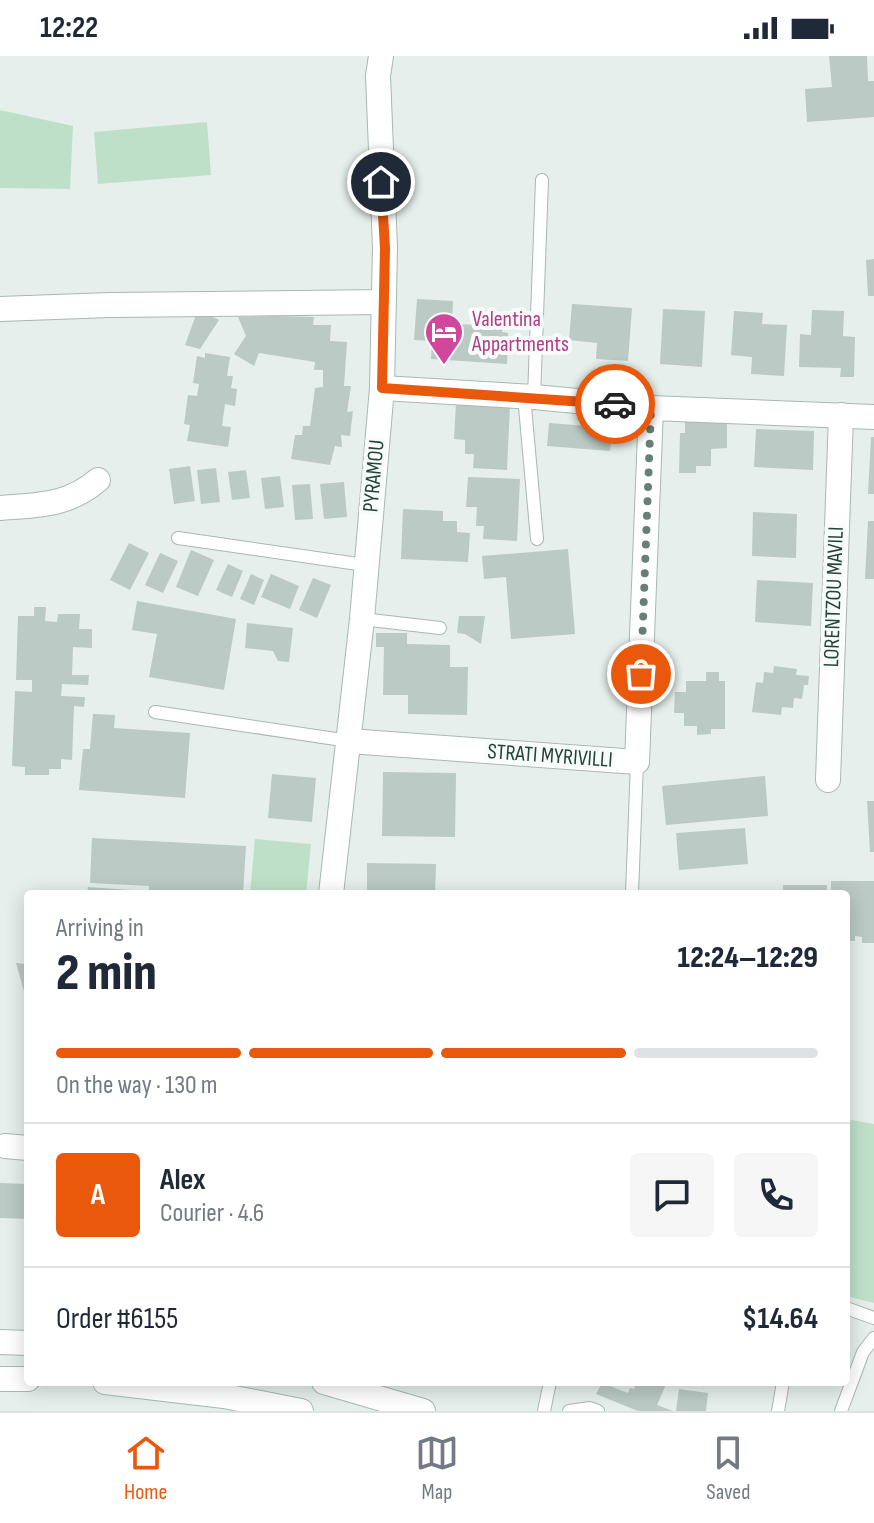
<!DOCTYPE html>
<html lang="en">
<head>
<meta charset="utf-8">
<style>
	body { margin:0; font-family:"Sofia Sans Condensed",sans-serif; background:#f6f6f7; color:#1f2937; height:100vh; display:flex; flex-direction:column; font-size:30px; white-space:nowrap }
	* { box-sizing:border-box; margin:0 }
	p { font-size:26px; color:#747a83 }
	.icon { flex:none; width:44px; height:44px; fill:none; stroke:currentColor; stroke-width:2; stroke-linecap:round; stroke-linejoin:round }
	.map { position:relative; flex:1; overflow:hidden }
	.side { position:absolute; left:24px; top:834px; width:826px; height:496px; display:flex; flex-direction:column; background:#fff; border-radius:8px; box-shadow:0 4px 20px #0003 }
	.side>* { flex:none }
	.pin { position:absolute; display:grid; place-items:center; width:68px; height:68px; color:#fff; margin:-34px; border:4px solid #fff; border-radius:50%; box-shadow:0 2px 8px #0007 }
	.courier { position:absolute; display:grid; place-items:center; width:80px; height:80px; margin:-40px; border:6px solid #ea580c; border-radius:50%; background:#fff; color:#222; box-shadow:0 2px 10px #0007 }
	.summary em { font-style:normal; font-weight:800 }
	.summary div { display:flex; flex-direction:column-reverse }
	.summary { display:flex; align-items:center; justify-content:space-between; height:136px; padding:0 32px }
	h1 { font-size:52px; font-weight:800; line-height:60px }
	.bar { display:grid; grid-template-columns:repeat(4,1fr); gap:12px 8px; align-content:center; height:96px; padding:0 32px }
	.bar i { height:10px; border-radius:6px; background:#e0e1e3 }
	.bar .current { background:#ea580c }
	.bar p { grid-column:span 4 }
	.line { display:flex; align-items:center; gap:20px; padding:0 32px; border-top:2px solid #e0e1e3 }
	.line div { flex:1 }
	.round { display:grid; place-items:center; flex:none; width:84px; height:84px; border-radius:8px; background:#f6f6f7 }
	.status { display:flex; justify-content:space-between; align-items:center; height:56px; padding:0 40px; background:#fff; direction:ltr }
	.status svg { height:22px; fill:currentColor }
	.menu { display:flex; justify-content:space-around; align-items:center; height:112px; border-top:2px solid #e0e1e3; background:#fff; font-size:22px; color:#747a83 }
	.menu a { display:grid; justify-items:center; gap:4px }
	.menu .current { color:#ea580c }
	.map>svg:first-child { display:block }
	.green { fill:#bfe0c8 }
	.building { fill:#bbcac4 }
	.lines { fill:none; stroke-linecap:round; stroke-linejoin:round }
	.lane-casing { stroke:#a8b8b2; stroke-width:14 }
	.street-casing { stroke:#a8b8b2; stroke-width:26 }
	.secondary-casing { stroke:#a4bbb3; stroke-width:26 }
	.lane { stroke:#fff; stroke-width:12 }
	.street { stroke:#fff; stroke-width:24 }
	.secondary { stroke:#fff; stroke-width:24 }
	.done { stroke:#687f78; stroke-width:8; stroke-dasharray:0 14.4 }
	.route { stroke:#ea580c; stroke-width:10 }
	.labels { text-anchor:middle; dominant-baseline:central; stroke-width:8; stroke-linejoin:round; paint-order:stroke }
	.hotel-label { font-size:22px; fill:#b23c85; stroke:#f7fbf9; text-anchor:start }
	.street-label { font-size:22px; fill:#24423a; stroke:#f7fbf9 }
</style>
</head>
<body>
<div class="status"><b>12:22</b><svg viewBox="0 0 49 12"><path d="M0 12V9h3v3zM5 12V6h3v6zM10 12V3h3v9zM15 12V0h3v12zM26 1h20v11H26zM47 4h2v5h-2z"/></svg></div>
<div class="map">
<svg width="874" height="1355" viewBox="0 0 874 1355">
	<rect width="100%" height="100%" fill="#e6efeb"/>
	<g class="green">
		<polygon points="0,54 73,70 70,133 0,132"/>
		<polygon points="207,66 211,119 98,128 94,76"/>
		<polygon points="255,783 311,788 306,838 250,838"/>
		<polygon points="846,1063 874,1068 874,1247 846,1240"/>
	</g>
	<g class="building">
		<polygon points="829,0 867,0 868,25 874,25 874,61 807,66 805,33 832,31"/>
		<polygon points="874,203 874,240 868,240 866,204"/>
		<polygon points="417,243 453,245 452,268 480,269 481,254 503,256 502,276 508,277 507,308 431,303 432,285 414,284"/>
		<polygon points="572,248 632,252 628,305 596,303 597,287 569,284"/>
		<polygon points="663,253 705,255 702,311 660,308"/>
		<polygon points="812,254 844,255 843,280 855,281 854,321 840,321 841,312 799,311 800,278 811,279"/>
		<polygon points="734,255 763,257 762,268 787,269 784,320 751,318 752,301 731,299"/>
		<polygon points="197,256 210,259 219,264 200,293 185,289"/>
		<polygon points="276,260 314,261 313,269 331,269 330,285 347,286 344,330 351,330 347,356 353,355 350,380 341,379 342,391 335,390 330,409 291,403 295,379 302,379 303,370 310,370 315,332 323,331 323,314 314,314 315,306 259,297 254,310 234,298 246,280 238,261"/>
		<polygon points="205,297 230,301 227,320 233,320 231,332 237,333 235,350 225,348 222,370 231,371 228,391 187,385 190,369 184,368 188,339 197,340 199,328 193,327 197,300 205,302"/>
		<polygon points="456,347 510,349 507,414 473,412 474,398 465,398 465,384 454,383"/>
		<polygon points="685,365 727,365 727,392 711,393 711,410 696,410 696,417 679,417 680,377 685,377"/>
		<polygon points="549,367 612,372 610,395 547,390"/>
		<polygon points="756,373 814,375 813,414 754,411"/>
		<polygon points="871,381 874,381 874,438 868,438"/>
		<polygon points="190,410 195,445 174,448 169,413"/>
		<polygon points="216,412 220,446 201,448 197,414"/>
		<polygon points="246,414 250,442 232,444 228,416"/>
		<polygon points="280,420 284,451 265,453 261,422"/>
		<polygon points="468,421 520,423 517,485 483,483 484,470 476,470 477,451 466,451"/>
		<polygon points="344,426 347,461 324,463 320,428"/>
		<polygon points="310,428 313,463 295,464 292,429"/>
		<polygon points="403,453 443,455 443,465 457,465 457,476 470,477 468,506 401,503"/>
		<polygon points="753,456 797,458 796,502 752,500"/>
		<polygon points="868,465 874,465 874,523 865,523"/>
		<polygon points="129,487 149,497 130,534 110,524"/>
		<polygon points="568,493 575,578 511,583 506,521 484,523 482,500"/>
		<polygon points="191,494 214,504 198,540 176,531"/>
		<polygon points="160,497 178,505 163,537 145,529"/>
		<polygon points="228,508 243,515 232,541 216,534"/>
		<polygon points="251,518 264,524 254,549 240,543"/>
		<polygon points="271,518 299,530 290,553 261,541"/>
		<polygon points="313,522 331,529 317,562 299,554"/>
		<polygon points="757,524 813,527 811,570 755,566"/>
		<polygon points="137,545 236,563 224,634 149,621 157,578 132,574"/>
		<polygon points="34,551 46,551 45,565 57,566 58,558 80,558 79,573 92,573 92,592 73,591 72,619 89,619 88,629 62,628 61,640 85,641 84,651 74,650 72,704 61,703 61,713 49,713 49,719 25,719 25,711 12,710 15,635 32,636 32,624 16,624 18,560 34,560"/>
		<polygon points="459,560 485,560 481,588 465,578 457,577"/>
		<polygon points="247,567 293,572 289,606 278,605 273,595 245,592"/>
		<polygon points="376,577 407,577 407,588 450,589 450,611 468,611 467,659 408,658 408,639 383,639 384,591 376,591"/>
		<polygon points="774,610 797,613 796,619 809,620 808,629 804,629 802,643 794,642 793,652 782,651 781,659 752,656 756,626 763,627 764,616 773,617"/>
		<polygon points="706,616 719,616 719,625 725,625 725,673 711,673 711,678 697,679 697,670 684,670 684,657 674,657 675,636 686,636 686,625 706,625"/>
		<polygon points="93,658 115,659 114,672 190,677 185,742 79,734 83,693 90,693"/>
		<polygon points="383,716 456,717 455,781 382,780"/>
		<polygon points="272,718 316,722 312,766 268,762"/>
		<polygon points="765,720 768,760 666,769 662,730"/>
		<polygon points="867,745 874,745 874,796 870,796"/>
		<polygon points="745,772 748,808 679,814 676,777"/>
		<polygon points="92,782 246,790 243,838 149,838 149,830 90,827"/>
		<polygon points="367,807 436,808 435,838 367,838"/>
		<polygon points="831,825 874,825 874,887 862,887 862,881 855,880 855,885 846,885 846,838 831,838"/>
		<rect x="783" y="829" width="44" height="9"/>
		<polygon points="88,831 132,834 131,838 87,838"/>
		<polygon points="16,907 28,908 28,946 27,946"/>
		<polygon points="0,1127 28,1128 28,1163 0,1162"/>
		<polygon points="637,1326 667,1326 657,1349 673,1355 638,1355 596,1338 602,1327 628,1337 630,1332 634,1333"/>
		<polygon points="679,1333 708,1337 706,1355 676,1355"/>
	</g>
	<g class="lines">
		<g class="lane-casing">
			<g id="lane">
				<polyline points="524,340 537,483"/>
				<polyline points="534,341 542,124"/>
				<polyline points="178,482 365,509"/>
				<polyline points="362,563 440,572"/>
				<polyline points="155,656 349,685"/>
				<polyline points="632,838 637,706"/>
				<polyline points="846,1252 874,1262"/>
				<polyline points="544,1355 550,1326"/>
				<polyline points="569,1355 590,1352 598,1355"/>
				<polyline points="778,1355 783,1326"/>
				<polyline points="841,1355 863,1296 874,1282"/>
			</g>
		</g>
		<g class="street-casing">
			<g id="street">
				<polyline points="0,253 110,249 383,246"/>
				<polyline points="382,332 534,341 651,352 874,361"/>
				<path d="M0,452c37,-3 68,-2 98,-28"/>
				<polyline points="349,685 637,706 651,352"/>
				<polyline points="828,724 841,359"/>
				<polyline points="331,838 362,563 382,332 385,192 378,20 381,0"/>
				<polyline points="5,1090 28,1092"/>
			</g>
		</g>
		<g class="secondary-casing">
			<g id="secondary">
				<polyline points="0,1286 28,1287"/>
				<polyline points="0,1323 28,1323"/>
				<polyline points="105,1326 224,1340 301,1355"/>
				<polyline points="324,1326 423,1355"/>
			</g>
		</g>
		<use href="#lane" class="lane"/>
		<use href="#street" class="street"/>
		<use href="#secondary" class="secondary"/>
	</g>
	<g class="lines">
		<polyline class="done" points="615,348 651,352 641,618"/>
		<polyline class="route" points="381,126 385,192 382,332 615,348"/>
	</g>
	<defs>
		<g id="hotel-pin" transform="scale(2)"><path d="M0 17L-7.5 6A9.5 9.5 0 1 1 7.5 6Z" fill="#d1479c" stroke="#f7fbf9"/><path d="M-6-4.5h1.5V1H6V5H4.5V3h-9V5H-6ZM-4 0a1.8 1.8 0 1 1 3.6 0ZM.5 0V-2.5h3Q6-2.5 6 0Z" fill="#fff"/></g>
	</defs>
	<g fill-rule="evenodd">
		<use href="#hotel-pin" x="444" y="276"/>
	</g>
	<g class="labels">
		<g class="hotel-label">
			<text x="472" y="263">Valentina<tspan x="472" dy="25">Appartments</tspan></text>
		</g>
		<g class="street-label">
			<text transform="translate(374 420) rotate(-85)">PYRAMOU</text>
			<text transform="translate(834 541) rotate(-88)">LORENTZOU MAVILI</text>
			<text transform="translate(550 700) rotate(4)">STRATI MYRIVILLI</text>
		</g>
	</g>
</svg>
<div class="pin" style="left:641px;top:618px;background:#ea580c"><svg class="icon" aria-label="bag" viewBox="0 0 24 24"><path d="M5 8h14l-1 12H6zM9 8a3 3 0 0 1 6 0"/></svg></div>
<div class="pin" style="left:381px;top:126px;background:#1f2937"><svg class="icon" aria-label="home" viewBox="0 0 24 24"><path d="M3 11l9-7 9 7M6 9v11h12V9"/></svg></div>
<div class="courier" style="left:615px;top:348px"><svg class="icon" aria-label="car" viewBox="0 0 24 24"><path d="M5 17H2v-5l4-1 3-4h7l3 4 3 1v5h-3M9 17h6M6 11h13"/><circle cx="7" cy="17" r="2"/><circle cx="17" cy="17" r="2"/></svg></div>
<section class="side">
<div class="summary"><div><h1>2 min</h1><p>Arriving in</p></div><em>12:24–12:29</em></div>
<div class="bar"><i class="current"></i><i class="current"></i><i class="current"></i><i></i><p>On the way · 130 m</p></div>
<div class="line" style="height:144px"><b class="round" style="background:#ea580c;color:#fff">A</b><div><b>Alex</b><p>Courier · 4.6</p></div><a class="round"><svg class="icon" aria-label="chat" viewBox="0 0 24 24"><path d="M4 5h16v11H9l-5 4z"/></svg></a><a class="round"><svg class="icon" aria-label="phone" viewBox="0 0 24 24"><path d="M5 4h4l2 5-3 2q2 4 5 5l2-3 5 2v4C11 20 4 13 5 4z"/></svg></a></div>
<div class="line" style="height:104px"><div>Order #6155</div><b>$14.64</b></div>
</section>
</div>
<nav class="menu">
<a class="current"><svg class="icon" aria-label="home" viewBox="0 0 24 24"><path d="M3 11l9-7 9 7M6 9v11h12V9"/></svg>Home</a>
<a><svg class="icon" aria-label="map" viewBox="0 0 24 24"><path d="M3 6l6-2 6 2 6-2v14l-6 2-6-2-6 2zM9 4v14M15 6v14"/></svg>Map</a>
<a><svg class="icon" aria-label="saved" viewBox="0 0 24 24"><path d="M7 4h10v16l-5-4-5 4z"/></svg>Saved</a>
</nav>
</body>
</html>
